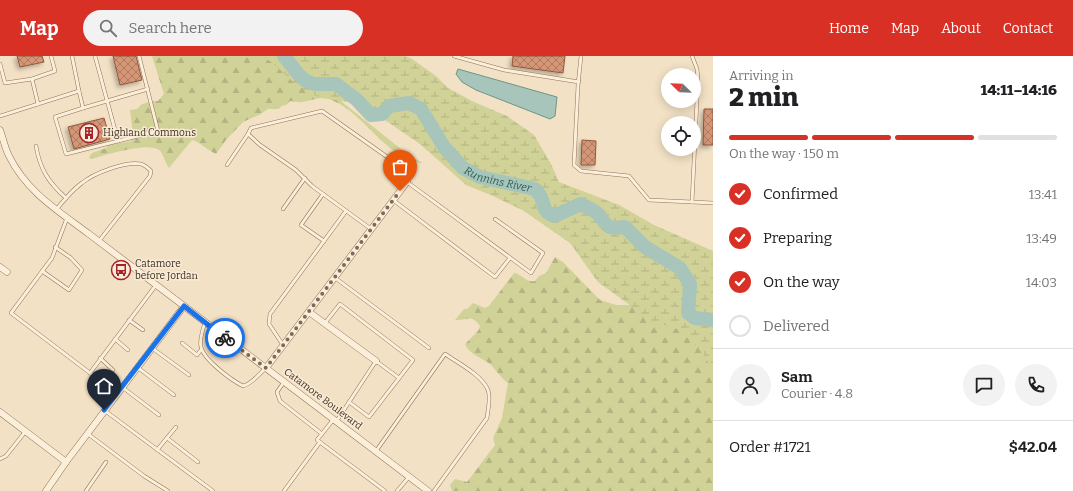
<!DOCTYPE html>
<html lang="en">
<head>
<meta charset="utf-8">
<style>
	body { margin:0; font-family:Bitter,serif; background:#f2f2f2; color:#202124; height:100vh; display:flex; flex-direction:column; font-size:15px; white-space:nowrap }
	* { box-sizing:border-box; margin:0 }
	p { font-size:13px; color:#757577 }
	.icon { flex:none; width:22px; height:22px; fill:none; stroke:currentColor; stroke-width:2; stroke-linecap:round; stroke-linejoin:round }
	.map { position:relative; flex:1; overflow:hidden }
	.details { display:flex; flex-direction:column; background:#fff; width:360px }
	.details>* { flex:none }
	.needle { width:26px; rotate:293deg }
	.fabs { position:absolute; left:661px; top:12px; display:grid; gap:8px }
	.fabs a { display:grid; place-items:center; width:40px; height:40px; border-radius:50%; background:#fff; box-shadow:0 2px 10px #0003; font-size:20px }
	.pin { position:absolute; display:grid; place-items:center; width:34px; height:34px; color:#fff; margin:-41px -17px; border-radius:50% 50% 50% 0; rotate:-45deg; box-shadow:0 0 4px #0007 }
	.pin .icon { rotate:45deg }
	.courier { position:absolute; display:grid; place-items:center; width:40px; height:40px; margin:-20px; border:3px solid #1a73e8; border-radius:50%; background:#fff; color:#222; box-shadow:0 1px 5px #0007 }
	.headline em { font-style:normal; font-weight:800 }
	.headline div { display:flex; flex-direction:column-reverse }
	.headline { display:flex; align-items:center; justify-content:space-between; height:68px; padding:0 16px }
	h1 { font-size:26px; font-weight:800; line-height:30px }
	.bar { display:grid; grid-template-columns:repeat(4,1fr); gap:6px 4px; align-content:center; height:48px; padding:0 16px }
	.bar i { height:5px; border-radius:3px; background:#e0e0e0 }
	.bar .current { background:#d93025 }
	.bar p { grid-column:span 4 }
	.line { display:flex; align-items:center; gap:10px; padding:0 16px; border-top:1px solid #e0e0e0 }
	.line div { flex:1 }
	.round { display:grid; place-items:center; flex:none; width:42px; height:42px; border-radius:21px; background:#f2f2f2 }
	ol { padding:0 16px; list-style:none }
	li { display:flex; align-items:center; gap:12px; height:44px }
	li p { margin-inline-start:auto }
	li .icon { padding:4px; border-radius:50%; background:#d93025; color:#fff; stroke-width:4 }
	li:last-child { color:#757577 }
	li i { width:22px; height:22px; border:2px solid #e0e0e0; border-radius:50% }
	header { display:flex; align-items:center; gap:24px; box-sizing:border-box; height:56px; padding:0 20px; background:#d93025; color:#fff }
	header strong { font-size:19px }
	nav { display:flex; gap:22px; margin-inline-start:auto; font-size:14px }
	.search { width:280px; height:36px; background:#f2f2f2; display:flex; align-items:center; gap:10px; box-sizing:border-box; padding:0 14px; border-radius:22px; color:#757577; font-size:15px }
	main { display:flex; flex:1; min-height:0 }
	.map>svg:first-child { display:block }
	.forest { fill:url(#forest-firs) }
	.wetland { fill:url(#wetland-marsh) }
	.water { fill:#a7c5ba; stroke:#6c9588 }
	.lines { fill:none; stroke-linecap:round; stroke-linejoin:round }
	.river { stroke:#a7c5ba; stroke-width:14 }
	.building { fill:url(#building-cross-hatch); stroke:#91573c; filter:url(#shadow) }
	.lane-casing { stroke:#907259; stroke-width:4 }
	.street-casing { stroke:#907259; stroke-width:7 }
	.lane { stroke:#fcefda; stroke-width:3 }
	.street { stroke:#fcefda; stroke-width:6 }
	.done { stroke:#7d6b58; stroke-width:4; stroke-dasharray:0 7.2 }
	.route { stroke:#1a73e8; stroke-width:5 }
	.labels { text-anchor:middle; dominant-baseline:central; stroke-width:3; stroke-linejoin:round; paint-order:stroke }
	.poi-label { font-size:10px; fill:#3e2b1e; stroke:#f9ecd6; text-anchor:start }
	.street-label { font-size:10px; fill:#3e2b1e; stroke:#f9ecd6 }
	.water-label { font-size:11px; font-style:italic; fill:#2c5f58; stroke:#f9ecd6 }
</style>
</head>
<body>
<header>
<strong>Map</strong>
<div class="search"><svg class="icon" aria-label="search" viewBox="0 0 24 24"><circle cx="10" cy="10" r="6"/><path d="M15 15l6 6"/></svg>Search here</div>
<nav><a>Home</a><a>Map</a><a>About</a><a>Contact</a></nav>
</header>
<main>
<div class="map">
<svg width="713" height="435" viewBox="0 0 713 435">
	<defs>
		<pattern id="forest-firs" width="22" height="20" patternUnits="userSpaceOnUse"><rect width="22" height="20" fill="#d0d297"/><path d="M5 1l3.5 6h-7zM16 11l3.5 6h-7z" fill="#b4b482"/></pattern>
		<pattern id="wetland-marsh" width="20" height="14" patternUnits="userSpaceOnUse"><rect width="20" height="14" fill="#d0d297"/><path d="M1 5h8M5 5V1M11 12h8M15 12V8" fill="none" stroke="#b4b482"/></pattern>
		<pattern id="building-cross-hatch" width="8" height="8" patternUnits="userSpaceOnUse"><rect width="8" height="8" fill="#d49677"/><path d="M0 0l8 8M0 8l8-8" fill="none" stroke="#ad7b61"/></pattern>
		<filter id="shadow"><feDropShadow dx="-2.5" dy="2.5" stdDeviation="2" flood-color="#0004"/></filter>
	</defs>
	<rect width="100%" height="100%" fill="#f2e1c5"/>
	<g class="forest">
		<path d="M152,0h166l19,39 5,7 59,47 21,14c-38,-5 -58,-52 -93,-64 -9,-3 -18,2 -27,3 -4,1 -8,-1 -12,-1l-4,4 -4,1 -4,3h-10l-9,6 -16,7 -17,18 -10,14c-7,-3 -18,-13 -24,-14l-23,28c-4,-5 -5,-14 -10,-18 -11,-9 -56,6 -69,9l-1,-2 3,-4 14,-5 4,-6 10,1 11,-2 2,-6 -3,-25 7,-1 5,-5 11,-3h5l6,-7z"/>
		<path d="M555,201l8,5 37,38 16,5h22l75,22v164h-261l-2,-6 5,-6 12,3 28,-37 -2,-7 9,-20 6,-35c-7,-5 -12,-13 -18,-19 -8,-6 -21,-10 -25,-20l13,-13 2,-5c-10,-13 -12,-5 -25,-6l9,-11h3l6,-6 12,5 4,-2 25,-33c8,1 12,10 21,8l4,-5 7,-3z"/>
	</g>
	<polygon class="wetland" points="263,0 406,0 412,3 436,20 448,32 474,46 507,60 534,79 551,108 559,126 619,149 654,169 713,195 713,316 704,299 684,275 653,266 598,226 570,187 524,155 493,140 466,129 420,88 379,60 355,47 322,42 311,38 293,26 276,10"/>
	<polygon class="water" points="458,13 557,41 555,60 550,63 476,34 462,26 456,18"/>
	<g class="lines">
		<path class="river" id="s1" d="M284,0l15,19 7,6 8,3h22l21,16 14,15 11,-1 7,-8 20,-3 12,6 23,38 19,21 17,9 55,12c2,3 5,5 6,8 4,10 2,15 13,19l27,-12c5,3 13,6 17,10 11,13 7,15 27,13l20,20 35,21 10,16 -2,29 7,5 18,2"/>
	</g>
	<g class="building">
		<polygon points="17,0 42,0 44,6 20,11"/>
		<polygon points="113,0 136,0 142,24 120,29"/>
		<polygon points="513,0 565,0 563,17 512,10"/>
		<polygon points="704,53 713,53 713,89 703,89"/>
		<polygon points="104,62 110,83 74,93 68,71"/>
		<polygon points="582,84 596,85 595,109 581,109"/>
	</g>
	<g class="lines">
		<g class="lane-casing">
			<g id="lane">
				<polyline points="72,0 79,35 83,52 55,61 66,98 158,75 139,0"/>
				<polyline points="95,0 118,85"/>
				<polyline points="454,0 504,14 579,26"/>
				<polyline points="581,0 578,29 574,109 581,115 629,120 649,144 692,146 698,23 697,13 692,0"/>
				<polyline points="0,8 5,27 32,23 55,15 51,0"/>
				<polyline points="32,23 38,48"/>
				<polyline points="83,52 148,33"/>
				<polyline points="0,60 79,35"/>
				<path d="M36,90c4,23 12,36 30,52"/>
				<polyline points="227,109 248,78"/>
				<polyline points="323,138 301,169 324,185 346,155"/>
				<polyline points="393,144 495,221 510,202"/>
				<polyline points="692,146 713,147"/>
				<polyline points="283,153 305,122"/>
				<path d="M56,154c8,-10 16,-20 26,-27 12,-10 44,-22 59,-19 4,1 7,4 10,7l-1,5 -51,65"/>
				<polyline points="67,162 52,202 11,257 90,317"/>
				<polyline points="371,173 312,130 296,114 260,89 248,78 251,72 322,55 400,110 407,126 531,217 543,197 495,163"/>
				<polyline points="42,215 69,234 82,214 71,202 55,191"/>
				<polyline points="334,221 429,292"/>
				<polyline points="129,264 143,274"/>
				<path d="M205,266c-2,8 -6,18 -4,25 3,13 30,33 42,39 10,-3 15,-11 23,-18"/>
				<polyline points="325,267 340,248 413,304 369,361 349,346"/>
				<polyline points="115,283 128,294"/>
				<polyline points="182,287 197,299 201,294"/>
				<polyline points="283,289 269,268 270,258 324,185"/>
				<polyline points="152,292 189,319"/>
				<polyline points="100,302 113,314"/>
				<polyline points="137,311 174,339"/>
				<polyline points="284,326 277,336 280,345 322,378"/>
				<polyline points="122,331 159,359"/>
				<polyline points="116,339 90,317 156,229"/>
				<polyline points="104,354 213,435"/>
				<polyline points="333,364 317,384 385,435"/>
				<polyline points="336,366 376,305 399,322"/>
				<polyline points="88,378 144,420 168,435"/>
				<polyline points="167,382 198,406"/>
				<polyline points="157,394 176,371"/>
				<path d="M376,395l69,-97c13,9 37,21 43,36 3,8 0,19 -1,28l-53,73"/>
				<polyline points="0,403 6,400 25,376"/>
				<polyline points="86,435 106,406"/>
				<polyline points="284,435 320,386"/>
				<polyline points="397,435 409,421"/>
			</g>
		</g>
		<g class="street-casing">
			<g id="street">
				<path d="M0,74c3,8 5,18 9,26 18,36 48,54 80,78l339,257"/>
				<polyline points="0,211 7,216"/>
				<polyline points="309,256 376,305"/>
				<polyline points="266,312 407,126"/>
				<polyline points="0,356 66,406"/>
				<polyline points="46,435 66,406 184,250"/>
			</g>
		</g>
		<use href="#lane" class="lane"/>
		<use href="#street" class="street"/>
	</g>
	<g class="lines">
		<polyline class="done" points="225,282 266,312 400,135"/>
		<polyline class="route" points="104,354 184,250 225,282"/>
	</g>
	<defs>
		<g id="building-ring" transform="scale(1)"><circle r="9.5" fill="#f9ecd6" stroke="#a5232e" stroke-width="1.5"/><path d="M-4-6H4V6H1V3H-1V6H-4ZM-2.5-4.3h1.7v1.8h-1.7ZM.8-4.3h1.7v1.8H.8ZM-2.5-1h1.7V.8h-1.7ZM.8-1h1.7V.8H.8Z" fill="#a5232e"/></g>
		<g id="bus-ring" transform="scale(1)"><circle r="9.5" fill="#f9ecd6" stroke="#a5232e" stroke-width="1.5"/><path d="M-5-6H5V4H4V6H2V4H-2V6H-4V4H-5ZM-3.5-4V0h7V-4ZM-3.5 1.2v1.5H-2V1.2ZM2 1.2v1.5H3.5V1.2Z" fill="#a5232e"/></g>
	</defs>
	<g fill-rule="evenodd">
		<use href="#building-ring" x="89" y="77"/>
		<use href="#bus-ring" x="121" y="214"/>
	</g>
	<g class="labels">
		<g class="poi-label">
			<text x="103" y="77">Highland Commons</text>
			<text x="135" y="208">Catamore<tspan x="135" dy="12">before Jordan</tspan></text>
		</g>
		<g class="street-label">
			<text transform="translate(323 343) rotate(37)">Catamore Boulevard</text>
		</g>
		<g class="water-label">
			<text stroke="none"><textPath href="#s1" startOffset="276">Runnins River</textPath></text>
		</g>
	</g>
</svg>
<div class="fabs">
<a><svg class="needle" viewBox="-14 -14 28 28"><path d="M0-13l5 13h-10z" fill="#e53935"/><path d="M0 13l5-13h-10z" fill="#757577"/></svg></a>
<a><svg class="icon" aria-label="locate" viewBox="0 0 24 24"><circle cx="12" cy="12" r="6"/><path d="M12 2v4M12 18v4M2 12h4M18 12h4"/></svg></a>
</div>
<div class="pin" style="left:400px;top:135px;background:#ea580c"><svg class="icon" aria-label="bag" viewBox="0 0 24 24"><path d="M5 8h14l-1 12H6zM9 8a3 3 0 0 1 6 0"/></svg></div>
<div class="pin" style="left:104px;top:354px;background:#1f2937"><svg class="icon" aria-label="home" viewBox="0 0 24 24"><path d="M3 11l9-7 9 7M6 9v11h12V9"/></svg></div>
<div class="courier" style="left:225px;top:282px"><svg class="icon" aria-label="bike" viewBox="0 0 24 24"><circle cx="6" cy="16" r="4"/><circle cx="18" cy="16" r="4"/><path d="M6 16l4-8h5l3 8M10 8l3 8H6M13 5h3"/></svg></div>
</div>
<section class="details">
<div class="headline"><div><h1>2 min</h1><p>Arriving in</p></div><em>14:11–14:16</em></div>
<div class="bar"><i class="current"></i><i class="current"></i><i class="current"></i><i></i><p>On the way · 150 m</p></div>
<ol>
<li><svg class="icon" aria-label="check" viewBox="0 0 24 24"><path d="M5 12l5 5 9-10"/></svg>Confirmed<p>13:41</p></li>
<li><svg class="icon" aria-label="check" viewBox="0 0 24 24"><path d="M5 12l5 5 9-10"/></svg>Preparing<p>13:49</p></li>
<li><svg class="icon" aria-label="check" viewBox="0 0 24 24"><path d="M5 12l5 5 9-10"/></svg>On the way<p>14:03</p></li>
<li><i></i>Delivered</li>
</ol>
<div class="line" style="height:72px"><a class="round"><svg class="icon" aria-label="person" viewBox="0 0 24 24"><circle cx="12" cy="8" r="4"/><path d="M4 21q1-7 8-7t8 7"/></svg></a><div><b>Sam</b><p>Courier · 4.8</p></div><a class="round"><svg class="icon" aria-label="chat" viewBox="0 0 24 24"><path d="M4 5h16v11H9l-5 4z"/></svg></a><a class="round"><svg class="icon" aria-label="phone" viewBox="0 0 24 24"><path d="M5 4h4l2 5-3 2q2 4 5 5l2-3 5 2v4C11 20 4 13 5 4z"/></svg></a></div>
<div class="line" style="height:52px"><div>Order #1721</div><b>$42.04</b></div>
</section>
</main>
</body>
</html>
